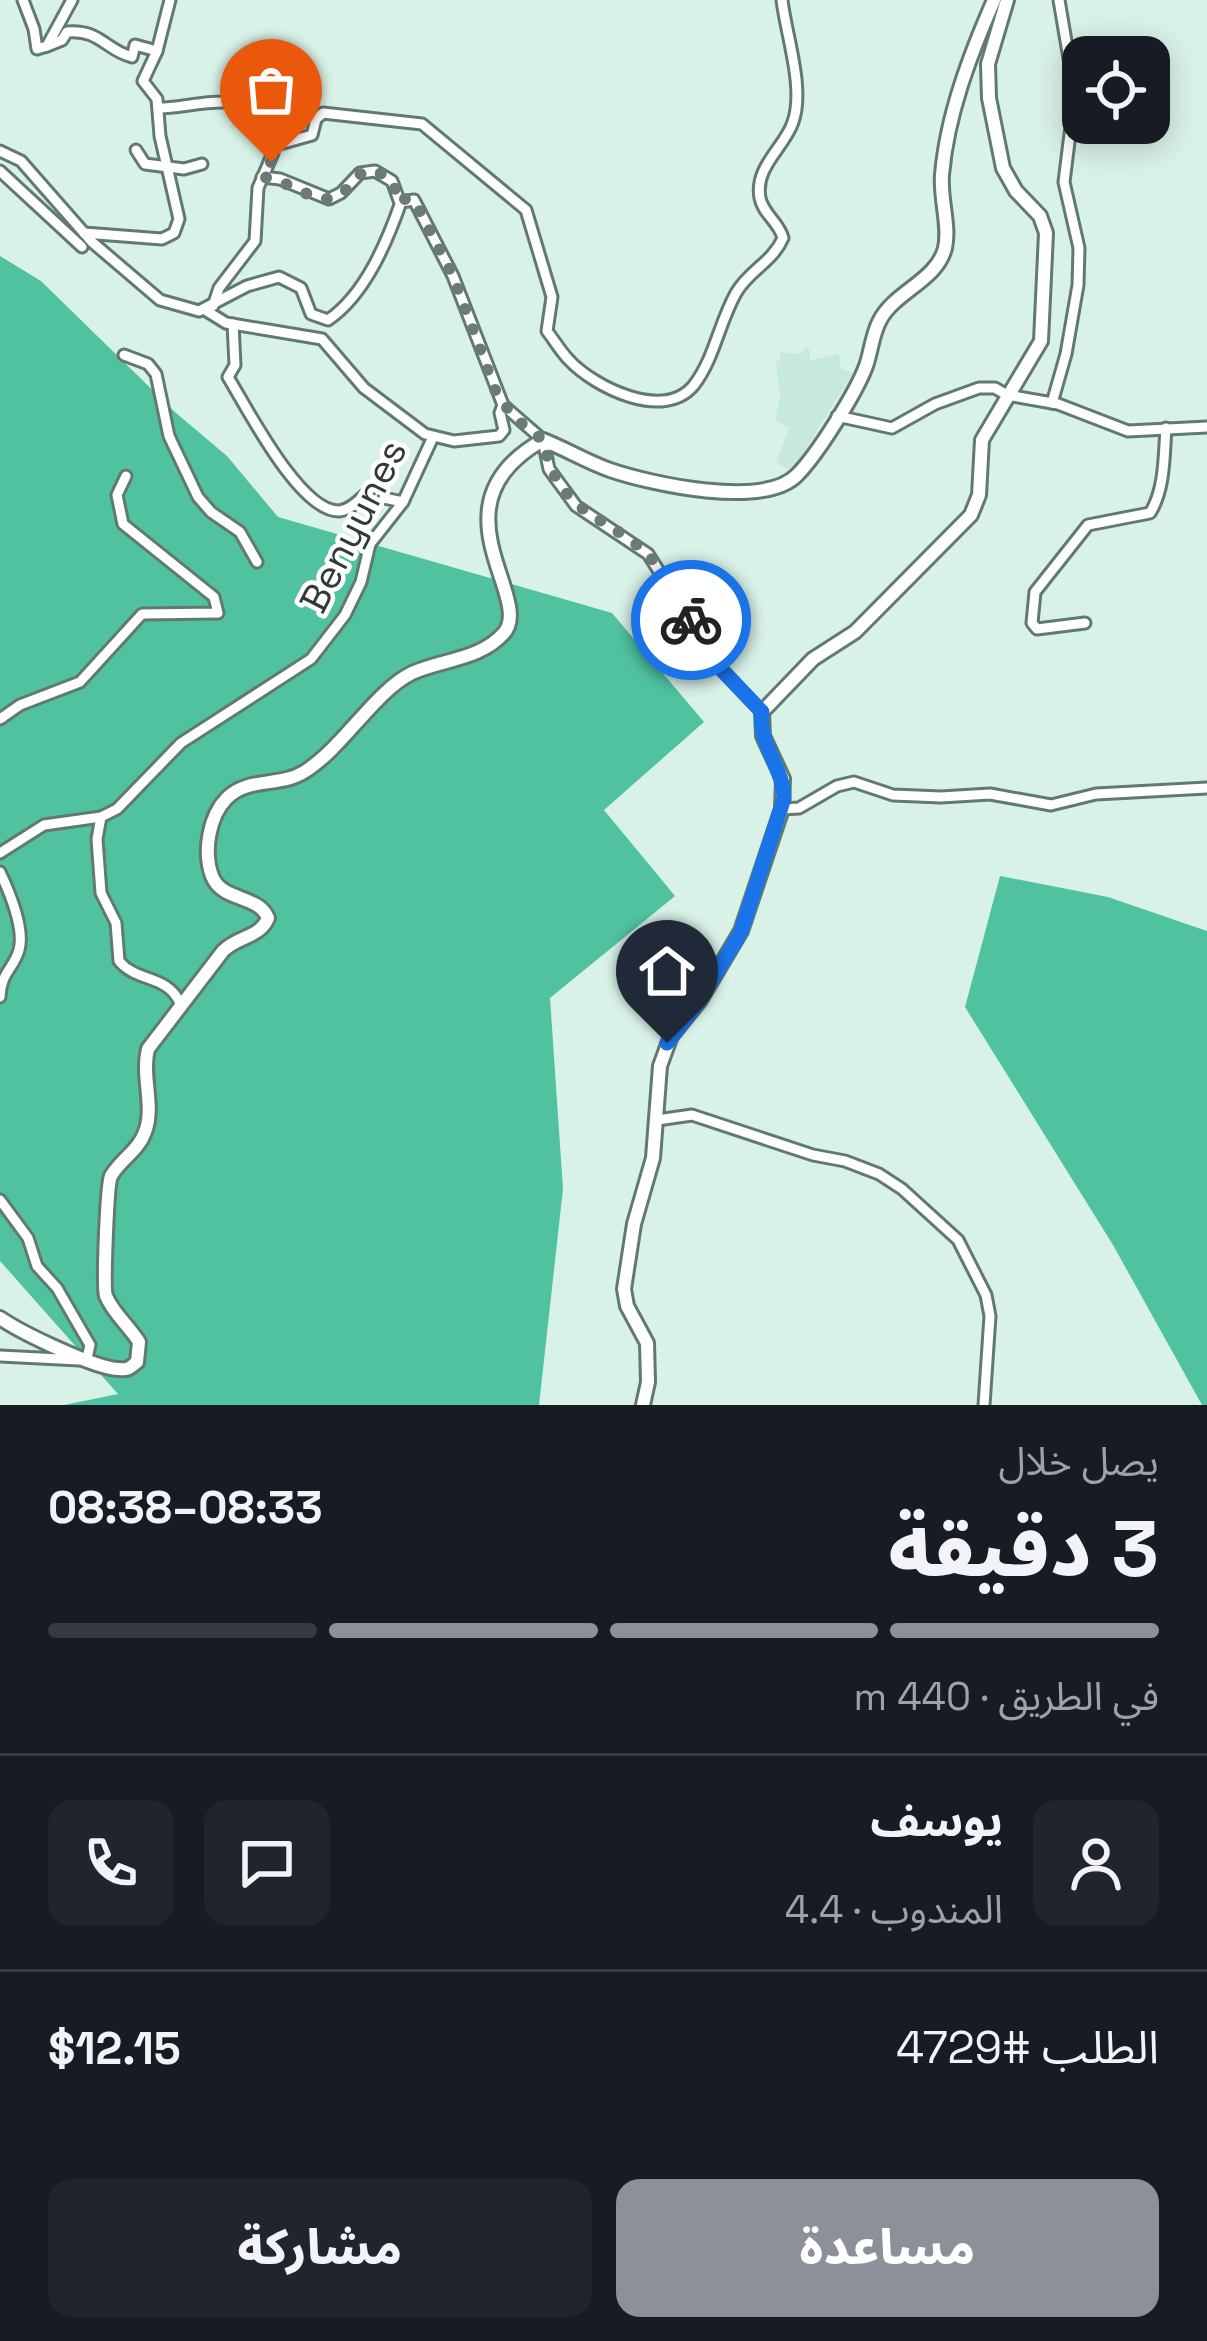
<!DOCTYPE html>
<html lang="ar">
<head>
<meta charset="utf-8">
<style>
	body { margin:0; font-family:"Space Grotesk","Noto Sans Arabic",sans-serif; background:#20242c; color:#f1f3f6; direction:rtl; height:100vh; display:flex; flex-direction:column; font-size:45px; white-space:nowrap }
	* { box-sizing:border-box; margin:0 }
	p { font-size:39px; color:#9ea1a6 }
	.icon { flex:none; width:66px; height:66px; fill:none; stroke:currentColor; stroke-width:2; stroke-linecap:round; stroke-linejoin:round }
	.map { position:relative; height:1405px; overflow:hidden; direction:ltr }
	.sheet { display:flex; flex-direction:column; background:#171b24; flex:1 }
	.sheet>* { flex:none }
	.buttons { position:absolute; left:1062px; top:36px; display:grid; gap:24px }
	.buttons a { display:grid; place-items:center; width:108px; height:108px; border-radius:24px; background:#171b24; box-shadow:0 6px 30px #0003; font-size:60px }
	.pin { position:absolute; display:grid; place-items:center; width:102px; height:102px; color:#fff; margin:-123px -51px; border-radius:50% 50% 50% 0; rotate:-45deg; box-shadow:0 0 12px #0007 }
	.pin .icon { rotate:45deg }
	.courier { position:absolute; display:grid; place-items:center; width:120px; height:120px; margin:-60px; border:9px solid #1a73e8; border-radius:50%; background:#fff; color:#222; box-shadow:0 3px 15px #0007 }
	.summary em { font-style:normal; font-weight:800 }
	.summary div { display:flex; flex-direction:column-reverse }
	.summary { display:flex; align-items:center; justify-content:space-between; height:204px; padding:0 48px }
	h1 { font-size:78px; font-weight:800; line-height:90px }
	.bar { display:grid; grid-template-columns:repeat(4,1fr); gap:18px 12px; align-content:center; height:144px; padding:0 48px }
	.bar i { height:15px; border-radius:9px; background:#363941 }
	.bar .selected { background:#8c9099 }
	.bar p { grid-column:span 4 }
	.line { display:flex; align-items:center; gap:30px; padding:0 48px; border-top:3px solid #363941 }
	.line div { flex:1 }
	.round { display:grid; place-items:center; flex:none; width:126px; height:126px; border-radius:24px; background:#20242c }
	.cta { display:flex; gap:24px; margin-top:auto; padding:24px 48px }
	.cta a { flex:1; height:138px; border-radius:24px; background:#8c9099; color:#fff; font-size:48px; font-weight:800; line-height:138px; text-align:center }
	.cta a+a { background:#20242c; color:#f1f3f6 }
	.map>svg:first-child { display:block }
	.built { fill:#c7e9dc }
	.forest { fill:#50c2a0 }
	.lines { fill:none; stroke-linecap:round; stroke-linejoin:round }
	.minor-casing { stroke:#627970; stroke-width:15 }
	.major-casing { stroke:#627970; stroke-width:18 }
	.minor { stroke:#fff; stroke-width:9 }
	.major { stroke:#fff; stroke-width:12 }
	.done { stroke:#6c7a75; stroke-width:12; stroke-dasharray:0 21.6 }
	.route { stroke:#1a73e8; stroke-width:15 }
	.labels { text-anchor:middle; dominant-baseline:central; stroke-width:9; stroke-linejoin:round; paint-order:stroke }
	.street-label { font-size:39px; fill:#313a37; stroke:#fff }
</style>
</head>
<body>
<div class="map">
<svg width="1207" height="1405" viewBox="0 0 1207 1405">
	<rect width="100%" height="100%" fill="#d9f2e8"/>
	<polygon class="built" points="806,348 810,350 809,361 839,354 840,368 853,373 792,471 776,463 789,428 775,421 780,396 776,361 780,361 780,352 801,354"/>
	<g class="forest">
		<polygon points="0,256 41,281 176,413 227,456 278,517 612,613 704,722 604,810 675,896 550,998 563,1189 539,1405 64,1405 118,1394 0,1261"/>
		<polygon points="1000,876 1108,897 1207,931 1207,1405 1202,1405 1113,1245 965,1007"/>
	</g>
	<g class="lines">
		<g class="minor-casing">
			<g id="minor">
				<polyline points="23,0 34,29 37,49 47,46 72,0"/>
				<path d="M47,46l15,-6 5,-8c33,-3 38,18 65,25l3,-12 22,6"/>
				<path d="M158,108c27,1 84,-19 101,9 6,11 8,25 14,36l-15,35 -3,53 -36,47 -6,18"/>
				<path d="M269,147l43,-12 4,-16 7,-6 99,11 104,86 26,87 -5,34c7,9 14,21 22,29 25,27 95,62 125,25 21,-28 25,-62 42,-92 13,-23 36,-30 47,-55 -4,-16 -20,-24 -23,-40 -6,-31 25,-51 33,-76 12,-34 -7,-87 -11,-122"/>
				<polyline points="136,150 145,164 184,169 202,164"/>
				<path d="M0,151l21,10 71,81 68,58 39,11 48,-25 32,-9 22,11 10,26 17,6c37,-25 59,-78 73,-118l13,-2 39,76 50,129 40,35 6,29 27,37 72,48 74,116 40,42"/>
				<polyline points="0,171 82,247"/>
				<polyline points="262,177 280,179 329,199 341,193 360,173 375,171 392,181 400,203"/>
				<polyline points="84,233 162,239 174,233 179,219 160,136 157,99 143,81 157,51 170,0"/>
				<polyline points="205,310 226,323 322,339 364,388 425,434 454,441 499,436 504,430 500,413 503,405"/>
				<path d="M233,324l2,41 -7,12c19,31 72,135 111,134 12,-1 22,-13 30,-20"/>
				<polyline points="124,355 148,364 156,374 169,436 198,497 211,512 240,532 257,562"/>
				<polyline points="1052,403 1066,354 1078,285 1079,248 1064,182 1075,94 1059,0"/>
				<polyline points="837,416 892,428 935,404 979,388 995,388 1007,395 1058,404 1128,431 1207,427"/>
				<polyline points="384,498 403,502"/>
				<path d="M1085,623l-48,6 -5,-6 3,-31 53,-67 62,-12c15,-23 14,-58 16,-85"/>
				<polyline points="0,719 20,705 80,682 142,614 218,613 214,597 123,524 117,495 126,476"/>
				<polyline points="782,809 799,808 837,786 854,782 893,795 941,797 990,794 1051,805 1096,794 1207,788"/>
				<path d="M101,817l-4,22 4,54 15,30 3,38c18,22 48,13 61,42"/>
				<polyline points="0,853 44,825 101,817 117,809 181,743 311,659 345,615 361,582 370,544 403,502 433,437"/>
				<path d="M0,872c9,19 25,57 19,78 -6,20 -18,22 -19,47"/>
				<polyline points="657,1120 692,1115 813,1155 845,1161 879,1174 902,1189 958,1240 986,1295 990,1316 984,1405"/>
				<polyline points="0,1200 28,1238 37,1266 57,1288 90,1345 87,1358 79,1360 0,1356"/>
			</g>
		</g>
		<g class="major-casing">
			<g id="major">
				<path d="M0,1318c20,14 96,51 119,51 10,1 10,-1 18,-7l2,-20c-10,-16 -26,-29 -33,-46 -3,-8 1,-112 5,-120 9,-16 28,-26 34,-44 10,-26 -4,-56 3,-83l75,-98c14,-15 37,-13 45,-33 -10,-24 -46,-16 -56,-42 -9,-24 -3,-60 15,-78 21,-21 53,-11 77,-26 39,-24 71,-81 108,-99 31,-14 68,-13 92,-40 31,-35 -76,-128 39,-193 23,9 44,22 67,30 41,14 154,39 187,5 20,-20 59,-82 69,-109 5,-14 6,-30 13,-44 14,-30 58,-41 66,-74 5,-22 -5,-49 -3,-73 5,-60 28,-120 52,-175"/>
				<polyline points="643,1405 648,1382 647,1343 627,1306 624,1289 634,1224 653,1158 660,1066 671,1036 700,1000 741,931 782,809 783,779 763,736 762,712 813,659 855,632 971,515 979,495 982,440 1041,341 1046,233 1040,216 1016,191 1003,168 989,98 988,64 1007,0"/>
			</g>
		</g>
		<use href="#minor" class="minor"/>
		<use href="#major" class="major"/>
	</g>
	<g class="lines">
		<path class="done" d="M271,162l-9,15c23,2 46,22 65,22 30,-1 26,-49 65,-18l8,22 5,-4 9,1 39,76 44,119 19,24 27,21c15,71 51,70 99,109 15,12 39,54 49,71"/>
		<path class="route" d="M667,1043l33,-43 41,-68 43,-134c-1,-32 -27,-55 -22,-86l-40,-42 -31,-50"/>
	</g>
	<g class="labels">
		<g class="street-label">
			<text transform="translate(353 526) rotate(-63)">Benyunes</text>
		</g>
	</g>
</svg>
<div class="buttons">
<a><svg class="icon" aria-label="locate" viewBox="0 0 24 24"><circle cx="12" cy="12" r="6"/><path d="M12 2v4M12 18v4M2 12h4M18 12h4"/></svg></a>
</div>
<div class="pin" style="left:271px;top:162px;background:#ea580c"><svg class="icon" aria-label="bag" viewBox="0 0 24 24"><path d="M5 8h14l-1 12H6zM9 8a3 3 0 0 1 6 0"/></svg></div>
<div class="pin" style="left:667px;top:1043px;background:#1f2937"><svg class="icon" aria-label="home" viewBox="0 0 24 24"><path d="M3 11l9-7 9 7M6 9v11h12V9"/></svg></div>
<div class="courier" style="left:691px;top:620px"><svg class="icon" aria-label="bike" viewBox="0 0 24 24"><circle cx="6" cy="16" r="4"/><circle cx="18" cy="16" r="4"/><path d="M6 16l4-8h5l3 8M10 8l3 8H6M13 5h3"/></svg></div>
</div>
<section class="sheet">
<div class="summary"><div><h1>3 دقيقة</h1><p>يصل خلال</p></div><em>08:33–08:38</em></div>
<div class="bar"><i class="selected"></i><i class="selected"></i><i class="selected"></i><i></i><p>في الطريق · 440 m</p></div>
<div class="line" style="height:216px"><a class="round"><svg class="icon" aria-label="person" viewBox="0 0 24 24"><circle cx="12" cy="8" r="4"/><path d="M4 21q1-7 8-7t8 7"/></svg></a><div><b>يوسف</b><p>المندوب · 4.4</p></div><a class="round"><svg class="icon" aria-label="chat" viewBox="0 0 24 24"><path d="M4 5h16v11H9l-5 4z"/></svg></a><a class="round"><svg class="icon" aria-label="phone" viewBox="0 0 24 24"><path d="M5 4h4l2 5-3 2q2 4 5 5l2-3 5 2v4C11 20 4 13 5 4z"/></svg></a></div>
<div class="line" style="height:156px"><div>الطلب #4729</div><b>$12.15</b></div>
<div class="cta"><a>مساعدة</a><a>مشاركة</a></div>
</section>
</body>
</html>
